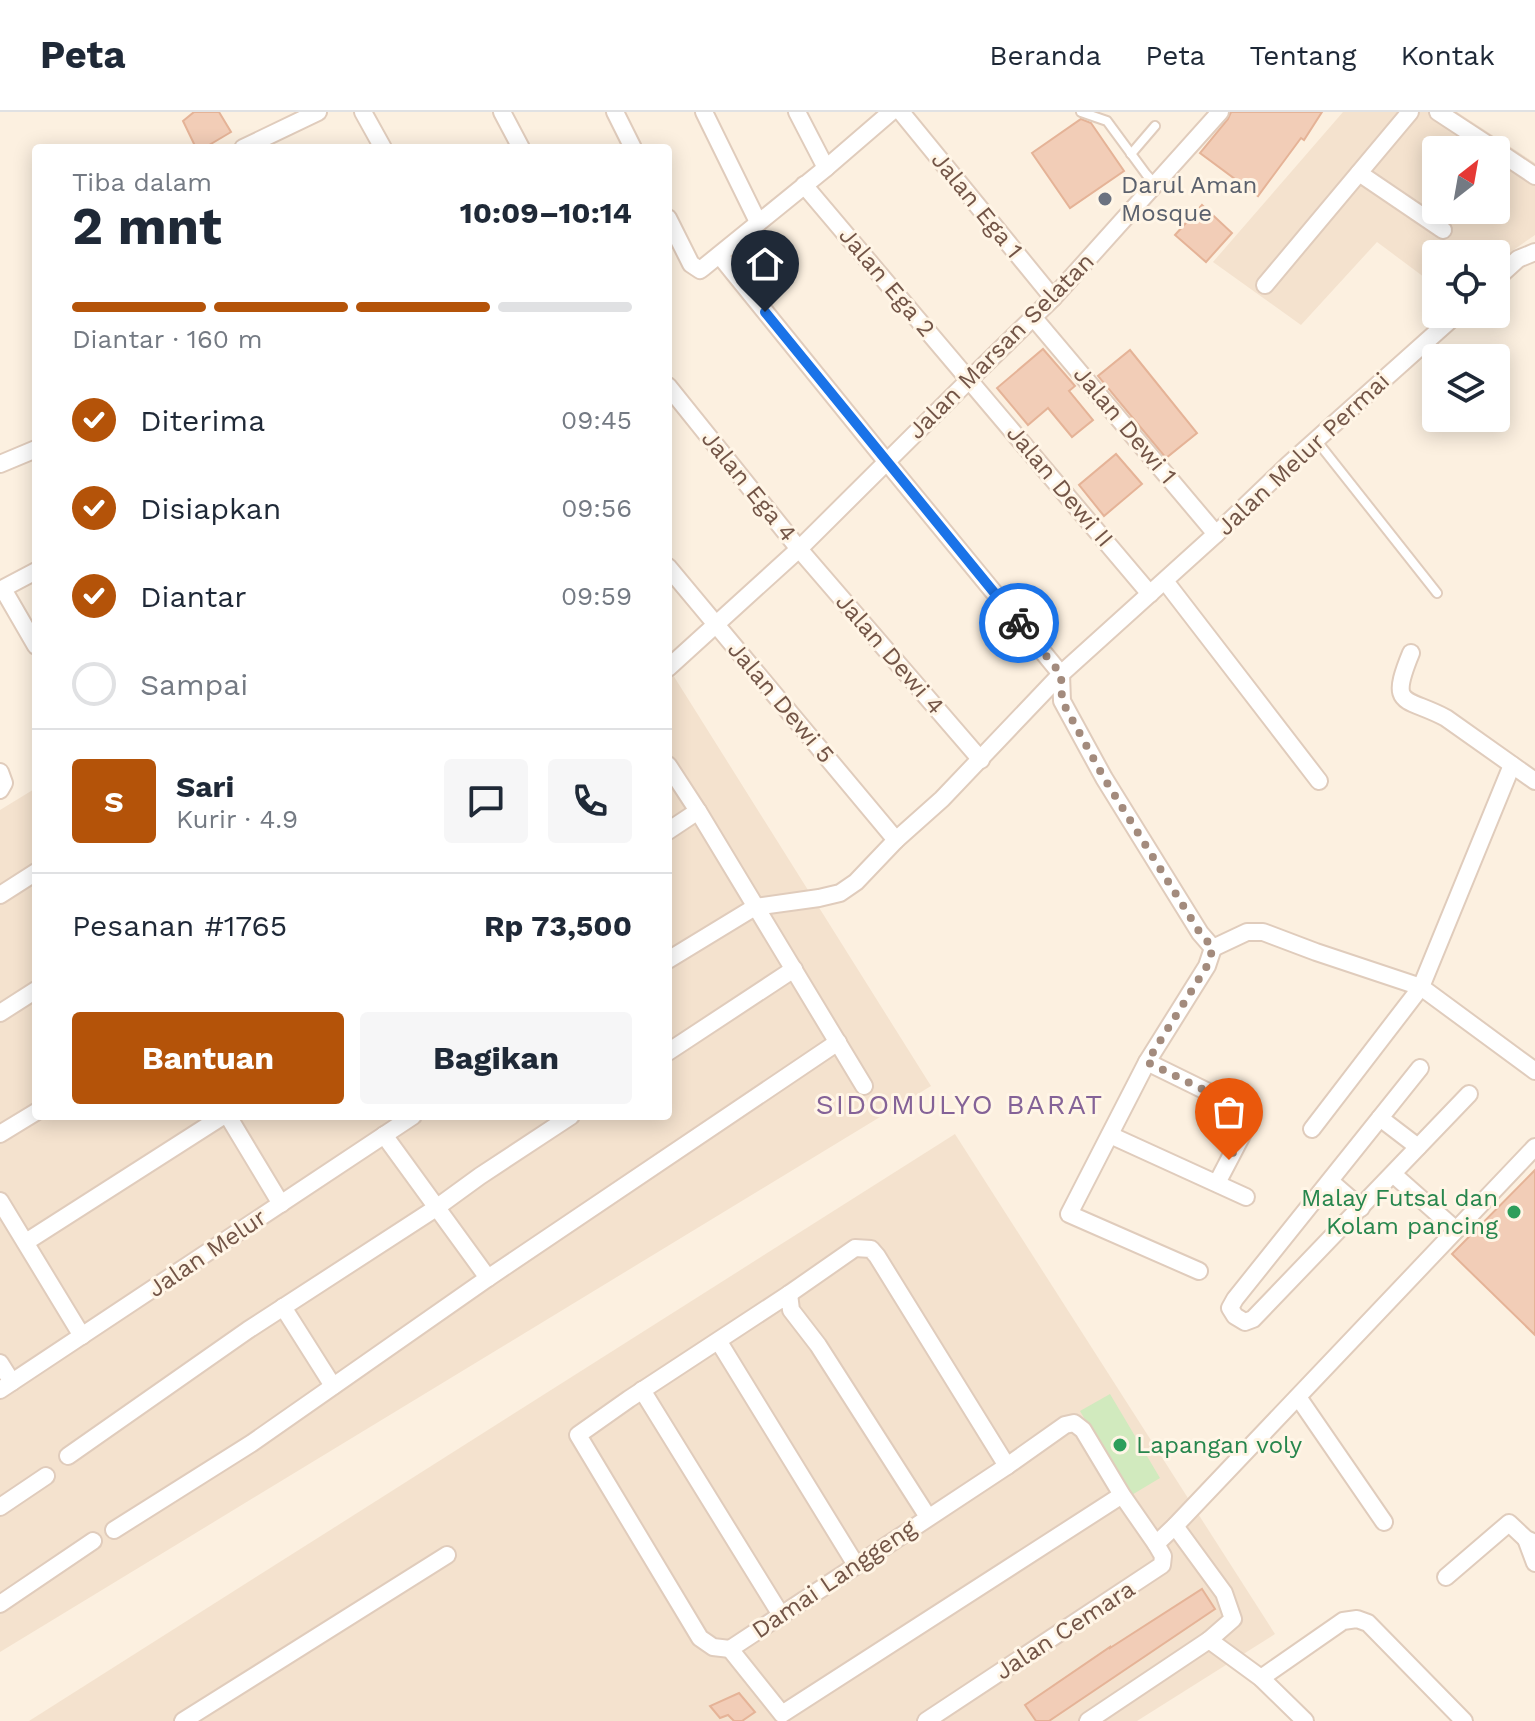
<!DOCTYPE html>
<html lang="id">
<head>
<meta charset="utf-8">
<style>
	body { margin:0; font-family:"Work Sans",sans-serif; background:#f6f6f7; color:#1f2937; height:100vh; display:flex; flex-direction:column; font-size:30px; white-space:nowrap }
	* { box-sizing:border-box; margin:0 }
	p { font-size:26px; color:#747a83 }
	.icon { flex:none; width:44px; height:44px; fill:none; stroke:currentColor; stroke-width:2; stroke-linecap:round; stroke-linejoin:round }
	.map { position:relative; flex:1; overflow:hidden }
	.drawer { position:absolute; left:32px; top:32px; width:640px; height:976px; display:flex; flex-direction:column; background:#fff; border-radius:8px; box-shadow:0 4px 20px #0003 }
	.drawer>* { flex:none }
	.needle { width:52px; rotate:31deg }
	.controls { position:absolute; left:1422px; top:24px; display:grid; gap:16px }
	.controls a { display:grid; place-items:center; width:88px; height:88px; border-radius:8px; background:#fff; box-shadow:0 4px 20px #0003; font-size:40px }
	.pin { position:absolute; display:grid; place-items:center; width:68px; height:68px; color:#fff; margin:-82px -34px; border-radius:50% 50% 50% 0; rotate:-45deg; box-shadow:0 0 8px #0007 }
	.pin .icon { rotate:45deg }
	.courier { position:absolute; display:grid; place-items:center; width:80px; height:80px; margin:-40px; border:6px solid #1a73e8; border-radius:50%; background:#fff; color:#222; box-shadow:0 2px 10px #0007 }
	.headline em { font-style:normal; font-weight:700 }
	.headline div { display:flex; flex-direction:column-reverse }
	.headline { display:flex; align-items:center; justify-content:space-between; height:136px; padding:0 40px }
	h1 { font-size:52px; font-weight:700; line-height:60px }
	.bar { display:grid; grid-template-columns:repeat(4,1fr); gap:12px 8px; align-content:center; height:96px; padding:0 40px }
	.bar i { height:10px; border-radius:6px; background:#e0e1e3 }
	.bar .active { background:#b45309 }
	.bar p { grid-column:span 4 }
	.line { display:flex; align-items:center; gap:20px; padding:0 40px; border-top:2px solid #e0e1e3 }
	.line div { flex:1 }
	.round { display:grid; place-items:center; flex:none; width:84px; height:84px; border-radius:8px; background:#f6f6f7 }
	ol { padding:0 40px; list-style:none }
	li { display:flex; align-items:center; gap:24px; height:88px }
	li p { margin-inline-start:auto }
	li .icon { padding:8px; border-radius:50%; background:#b45309; color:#fff; stroke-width:4 }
	li:last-child { color:#747a83 }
	li i { width:44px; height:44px; border:4px solid #e0e1e3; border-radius:50% }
	.cta { display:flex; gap:16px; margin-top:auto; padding:16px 40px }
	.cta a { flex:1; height:92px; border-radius:8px; background:#b45309; color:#fff; font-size:32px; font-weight:700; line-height:92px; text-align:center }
	.cta a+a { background:#f6f6f7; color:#1f2937 }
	header { display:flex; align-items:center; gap:48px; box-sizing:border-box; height:112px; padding:0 40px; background:#fff; border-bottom:2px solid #e0e1e3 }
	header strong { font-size:38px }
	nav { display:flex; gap:44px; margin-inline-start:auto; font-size:28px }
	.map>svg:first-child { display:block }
	.residential { fill:#f4e2ce; fill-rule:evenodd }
	.green { fill:#d1eabe }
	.building { fill:#f2cdb7; stroke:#e5b397; stroke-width:2 }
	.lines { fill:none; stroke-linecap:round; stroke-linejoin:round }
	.service-casing { stroke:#e0ccbc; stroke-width:12 }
	.minor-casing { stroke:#e0ccbc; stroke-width:20 }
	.service { stroke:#fff; stroke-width:8 }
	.minor { stroke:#fff; stroke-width:16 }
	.done { stroke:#a38b7d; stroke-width:8; stroke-dasharray:0 14.4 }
	.route { stroke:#1a73e8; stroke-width:10 }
	.worship-dot { fill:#6b7280; stroke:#fff5e6; stroke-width:3 }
	.leisure-dot { fill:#2e9e5b; stroke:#fff5e6; stroke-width:3 }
	.labels { text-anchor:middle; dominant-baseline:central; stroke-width:6; stroke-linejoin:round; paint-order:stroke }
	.worship-label { font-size:24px; fill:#5b616d; stroke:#fff5e6; text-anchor:start }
	.street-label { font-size:24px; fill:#735547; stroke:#fff5e6 }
	.leisure-label { font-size:24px; fill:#27864d; stroke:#fff5e6; text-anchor:end }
	.quarter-label { font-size:28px; letter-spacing:2px; fill:#846297; stroke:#fff5e6 }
</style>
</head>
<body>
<header>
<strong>Peta</strong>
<nav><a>Beranda</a><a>Peta</a><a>Tentang</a><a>Kontak</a></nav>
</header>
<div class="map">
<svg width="1535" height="1609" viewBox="0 0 1535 1609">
	<rect width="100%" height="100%" fill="#fcf0e0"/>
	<g class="residential">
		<path d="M1343,0h114l78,51v72l-39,27v-8h-60v32l-59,-44 -76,83 -88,-63zM1436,38h60v60h-60z"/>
		<polygon points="668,555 931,974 0,1540 0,698 36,676 36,1004 668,1004"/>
		<polygon points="955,1022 1275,1522 1137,1609 29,1609"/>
	</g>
	<polygon class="green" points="1110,1282 1160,1366 1130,1384 1080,1299"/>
	<g class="building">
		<polygon points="194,0 219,0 231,20 204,36 196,36 183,9"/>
		<polygon points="1231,0 1322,0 1304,28 1301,26 1258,84 1200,41 1228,7"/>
		<polygon points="1081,7 1091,11 1124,59 1070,96 1032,41"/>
		<polygon points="1202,93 1232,121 1206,150 1175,123"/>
		<polygon points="1043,237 1075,274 1069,279 1093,308 1072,325 1048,296 1028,313 997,276"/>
		<polygon points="1130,238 1197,321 1166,346 1098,264"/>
		<polygon points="1116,342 1142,372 1104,404 1079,373"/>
		<polygon points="1535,1058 1535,1223 1452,1142"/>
		<polygon points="1202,1477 1215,1497 1049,1609 1036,1609 1025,1593 1110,1535 1110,1536"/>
		<polygon points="739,1581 755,1600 742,1609 734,1609 728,1603 720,1606 710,1594"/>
	</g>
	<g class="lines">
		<g class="service-casing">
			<g id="service">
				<polyline points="1081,0 1107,9 1146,62 1155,72"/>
				<polyline points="1131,42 1155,14"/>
				<polyline points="1316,328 1437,481"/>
			</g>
		</g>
		<g class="minor-casing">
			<g id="minor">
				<polyline points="363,0 383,36"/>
				<polyline points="502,0 521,36"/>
				<polyline points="615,0 633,36"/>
				<polyline points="704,0 758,110"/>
				<polyline points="797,0 826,56"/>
				<polyline points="901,0 1053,186"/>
				<polyline points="1438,0 1496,38"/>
				<polyline points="243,36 318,0"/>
				<polyline points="1496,38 1535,64"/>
				<polyline points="1359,61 1443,118"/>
				<polyline points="804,73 1150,482"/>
				<polyline points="668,106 691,152 700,158 704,155 826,56 891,0"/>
				<polyline points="720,144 886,349 1061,562"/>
				<polyline points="1496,167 1518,147 1535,140"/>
				<polyline points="1265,173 1410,0"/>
				<polyline points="1033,205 1216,422"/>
				<polyline points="668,274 799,437 981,648"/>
				<polyline points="0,352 36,337"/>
				<polyline points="668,455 896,728"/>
				<polyline points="1165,469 1319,669"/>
				<polyline points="3,477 36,534"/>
				<polyline points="0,478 36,459"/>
				<path d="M1411,541c-23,56 -6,43 35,65l89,63"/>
				<polyline points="668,556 799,437 970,267 1053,186 1220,0"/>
				<polyline points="1061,562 1062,589 1104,666 1200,821 1213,836 1247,820 1263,820 1316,840 1421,875 1535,959"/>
				<polyline points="668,653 698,699 864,974"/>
				<polyline points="0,660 4,671 0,678"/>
				<polyline points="668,719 698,699"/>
				<polyline points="0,783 36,760"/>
				<polyline points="668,848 755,795 819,786 840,781 856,770 896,728 942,687 1061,562 1216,422 1288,353 1457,202"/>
				<polyline points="0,901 36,878"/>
				<polyline points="668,940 794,857"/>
				<polyline points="1147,950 1253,1002 1217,1071"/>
				<polyline points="1420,956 1235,1187 1230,1196 1235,1204 1245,1210 1253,1207 1469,982"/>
				<polyline points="228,1004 281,1092"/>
				<polyline points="1380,1006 1418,1035"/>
				<polyline points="1312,1017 1421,875 1512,653"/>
				<polyline points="0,1022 36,1000"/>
				<polyline points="384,1023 488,1166 838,930"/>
				<polyline points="1110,1023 1246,1085"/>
				<polyline points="1393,1062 1456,1118"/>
				<polyline points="1330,1069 1361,1096"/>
				<polyline points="0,1089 82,1224"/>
				<polyline points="26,1130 223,1004"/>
				<polyline points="1199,1159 1069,1102 1147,950 1207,854 1213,836"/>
				<polyline points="789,1182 855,1136 871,1137 877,1144 1007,1354"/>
				<polyline points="283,1195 333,1274"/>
				<polyline points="719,1230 856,1453"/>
				<polyline points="0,1251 12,1270"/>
				<polyline points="0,1278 413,1004"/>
				<polyline points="642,1278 781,1503"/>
				<polyline points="1298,1285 1384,1410"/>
				<polyline points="68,1344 248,1218 436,1096 480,1064 571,1004"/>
				<polyline points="1122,1383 782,1602 730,1537 1007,1354 1065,1313 1074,1311 1083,1318 1122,1383 1156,1432"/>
				<polyline points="0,1395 46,1364"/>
				<polyline points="1175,1414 1224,1481 1233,1507 1209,1528 1261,1566 1305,1609"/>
				<polyline points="114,1418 252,1331 488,1166"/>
				<polyline points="1526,1427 1535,1451"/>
				<polyline points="1446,1465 1509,1411 1526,1427 1535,1431"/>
				<polyline points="0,1492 93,1429"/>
				<polyline points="730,1537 713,1535 700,1526 578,1323 629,1287 789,1182 791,1198 818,1233 928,1405"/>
				<polyline points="1261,1566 1343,1509 1357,1507 1368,1511 1464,1609"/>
				<polyline points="183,1609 447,1443"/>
				<polyline points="926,1609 1162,1453 1163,1444 1156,1432 1175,1414 1535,1035"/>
				<polyline points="1088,1609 1209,1528"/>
			</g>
		</g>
		<use href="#service" class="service"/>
		<use href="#minor" class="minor"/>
	</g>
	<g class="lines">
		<polyline class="done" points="1019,511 1061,562 1062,589 1104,666 1200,821 1213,836 1207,854 1147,950 1253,1002 1229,1048"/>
		<polyline class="route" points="765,200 1019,511"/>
	</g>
	<circle class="worship-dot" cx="1105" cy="87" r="8"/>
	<g class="leisure-dot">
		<circle cx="1514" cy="1100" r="8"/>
		<circle cx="1120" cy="1333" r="8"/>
	</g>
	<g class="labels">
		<g class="worship-label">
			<text x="1121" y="73">Darul Aman<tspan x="1121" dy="28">Mosque</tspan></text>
		</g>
		<g class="street-label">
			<text transform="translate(977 93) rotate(51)">Jalan Ega 1</text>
			<text transform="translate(887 170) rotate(50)">Jalan Ega 2</text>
			<text transform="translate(1001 234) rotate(-45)">Jalan Marsan Selatan</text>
			<text transform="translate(1125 313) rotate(50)">Jalan Dewi 1</text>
			<text transform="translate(1303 342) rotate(-43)">Jalan Melur Permai</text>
			<text transform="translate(749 374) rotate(51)">Jalan Ega 4</text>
			<text transform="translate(1060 374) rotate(50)">Jalan Dewi II</text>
			<text transform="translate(890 542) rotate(49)">Jalan Dewi 4</text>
			<text transform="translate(781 590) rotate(50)">Jalan Dewi 5</text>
			<text transform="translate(207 1141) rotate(-34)">Jalan Melur</text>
			<text transform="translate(834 1467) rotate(-34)">Damai Langgeng</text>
			<text transform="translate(1065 1518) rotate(-33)">Jalan Cemara</text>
		</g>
		<g class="leisure-label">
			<text x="1498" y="1086">Malay Futsal dan<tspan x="1498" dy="28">Kolam pancing</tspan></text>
			<text x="1136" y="1333" text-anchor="start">Lapangan voly</text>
		</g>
		<g class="quarter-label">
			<text x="960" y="992">SIDOMULYO BARAT</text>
		</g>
	</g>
</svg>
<div class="controls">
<a><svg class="needle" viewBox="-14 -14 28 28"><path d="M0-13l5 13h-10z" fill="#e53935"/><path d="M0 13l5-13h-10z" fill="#747a83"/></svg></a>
<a><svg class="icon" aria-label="locate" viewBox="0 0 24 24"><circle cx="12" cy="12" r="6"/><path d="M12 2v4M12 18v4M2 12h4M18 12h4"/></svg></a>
<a><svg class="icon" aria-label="layers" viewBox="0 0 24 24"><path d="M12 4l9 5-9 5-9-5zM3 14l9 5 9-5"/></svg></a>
</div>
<div class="pin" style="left:1229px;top:1048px;background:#ea580c"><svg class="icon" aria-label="bag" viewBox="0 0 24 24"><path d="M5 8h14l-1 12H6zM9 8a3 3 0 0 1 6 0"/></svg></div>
<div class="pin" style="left:765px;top:200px;background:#1f2937"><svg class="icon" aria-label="home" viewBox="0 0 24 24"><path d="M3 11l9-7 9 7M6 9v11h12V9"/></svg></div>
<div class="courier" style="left:1019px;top:511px"><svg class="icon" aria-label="bike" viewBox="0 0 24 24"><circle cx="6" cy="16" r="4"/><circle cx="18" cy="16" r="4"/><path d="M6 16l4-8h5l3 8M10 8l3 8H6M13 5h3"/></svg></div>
<section class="drawer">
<div class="headline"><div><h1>2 mnt</h1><p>Tiba dalam</p></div><em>10:09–10:14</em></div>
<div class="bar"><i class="active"></i><i class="active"></i><i class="active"></i><i></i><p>Diantar · 160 m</p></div>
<ol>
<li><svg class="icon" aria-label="check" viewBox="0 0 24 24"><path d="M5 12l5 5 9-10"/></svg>Diterima<p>09:45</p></li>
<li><svg class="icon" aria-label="check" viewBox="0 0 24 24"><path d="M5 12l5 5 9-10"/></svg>Disiapkan<p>09:56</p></li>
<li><svg class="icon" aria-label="check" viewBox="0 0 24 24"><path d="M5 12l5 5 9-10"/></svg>Diantar<p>09:59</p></li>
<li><i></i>Sampai</li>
</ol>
<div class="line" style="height:144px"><b class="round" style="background:#b45309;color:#fff">S</b><div><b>Sari</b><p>Kurir · 4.9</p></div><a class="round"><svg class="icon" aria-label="chat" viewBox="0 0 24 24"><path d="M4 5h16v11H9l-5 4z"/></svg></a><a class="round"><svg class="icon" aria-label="phone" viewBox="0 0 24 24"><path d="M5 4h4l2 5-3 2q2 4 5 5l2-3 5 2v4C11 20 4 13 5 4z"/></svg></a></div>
<div class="line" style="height:104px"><div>Pesanan #1765</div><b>Rp 73,500</b></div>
<div class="cta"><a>Bantuan</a><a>Bagikan</a></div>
</section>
</div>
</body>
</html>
